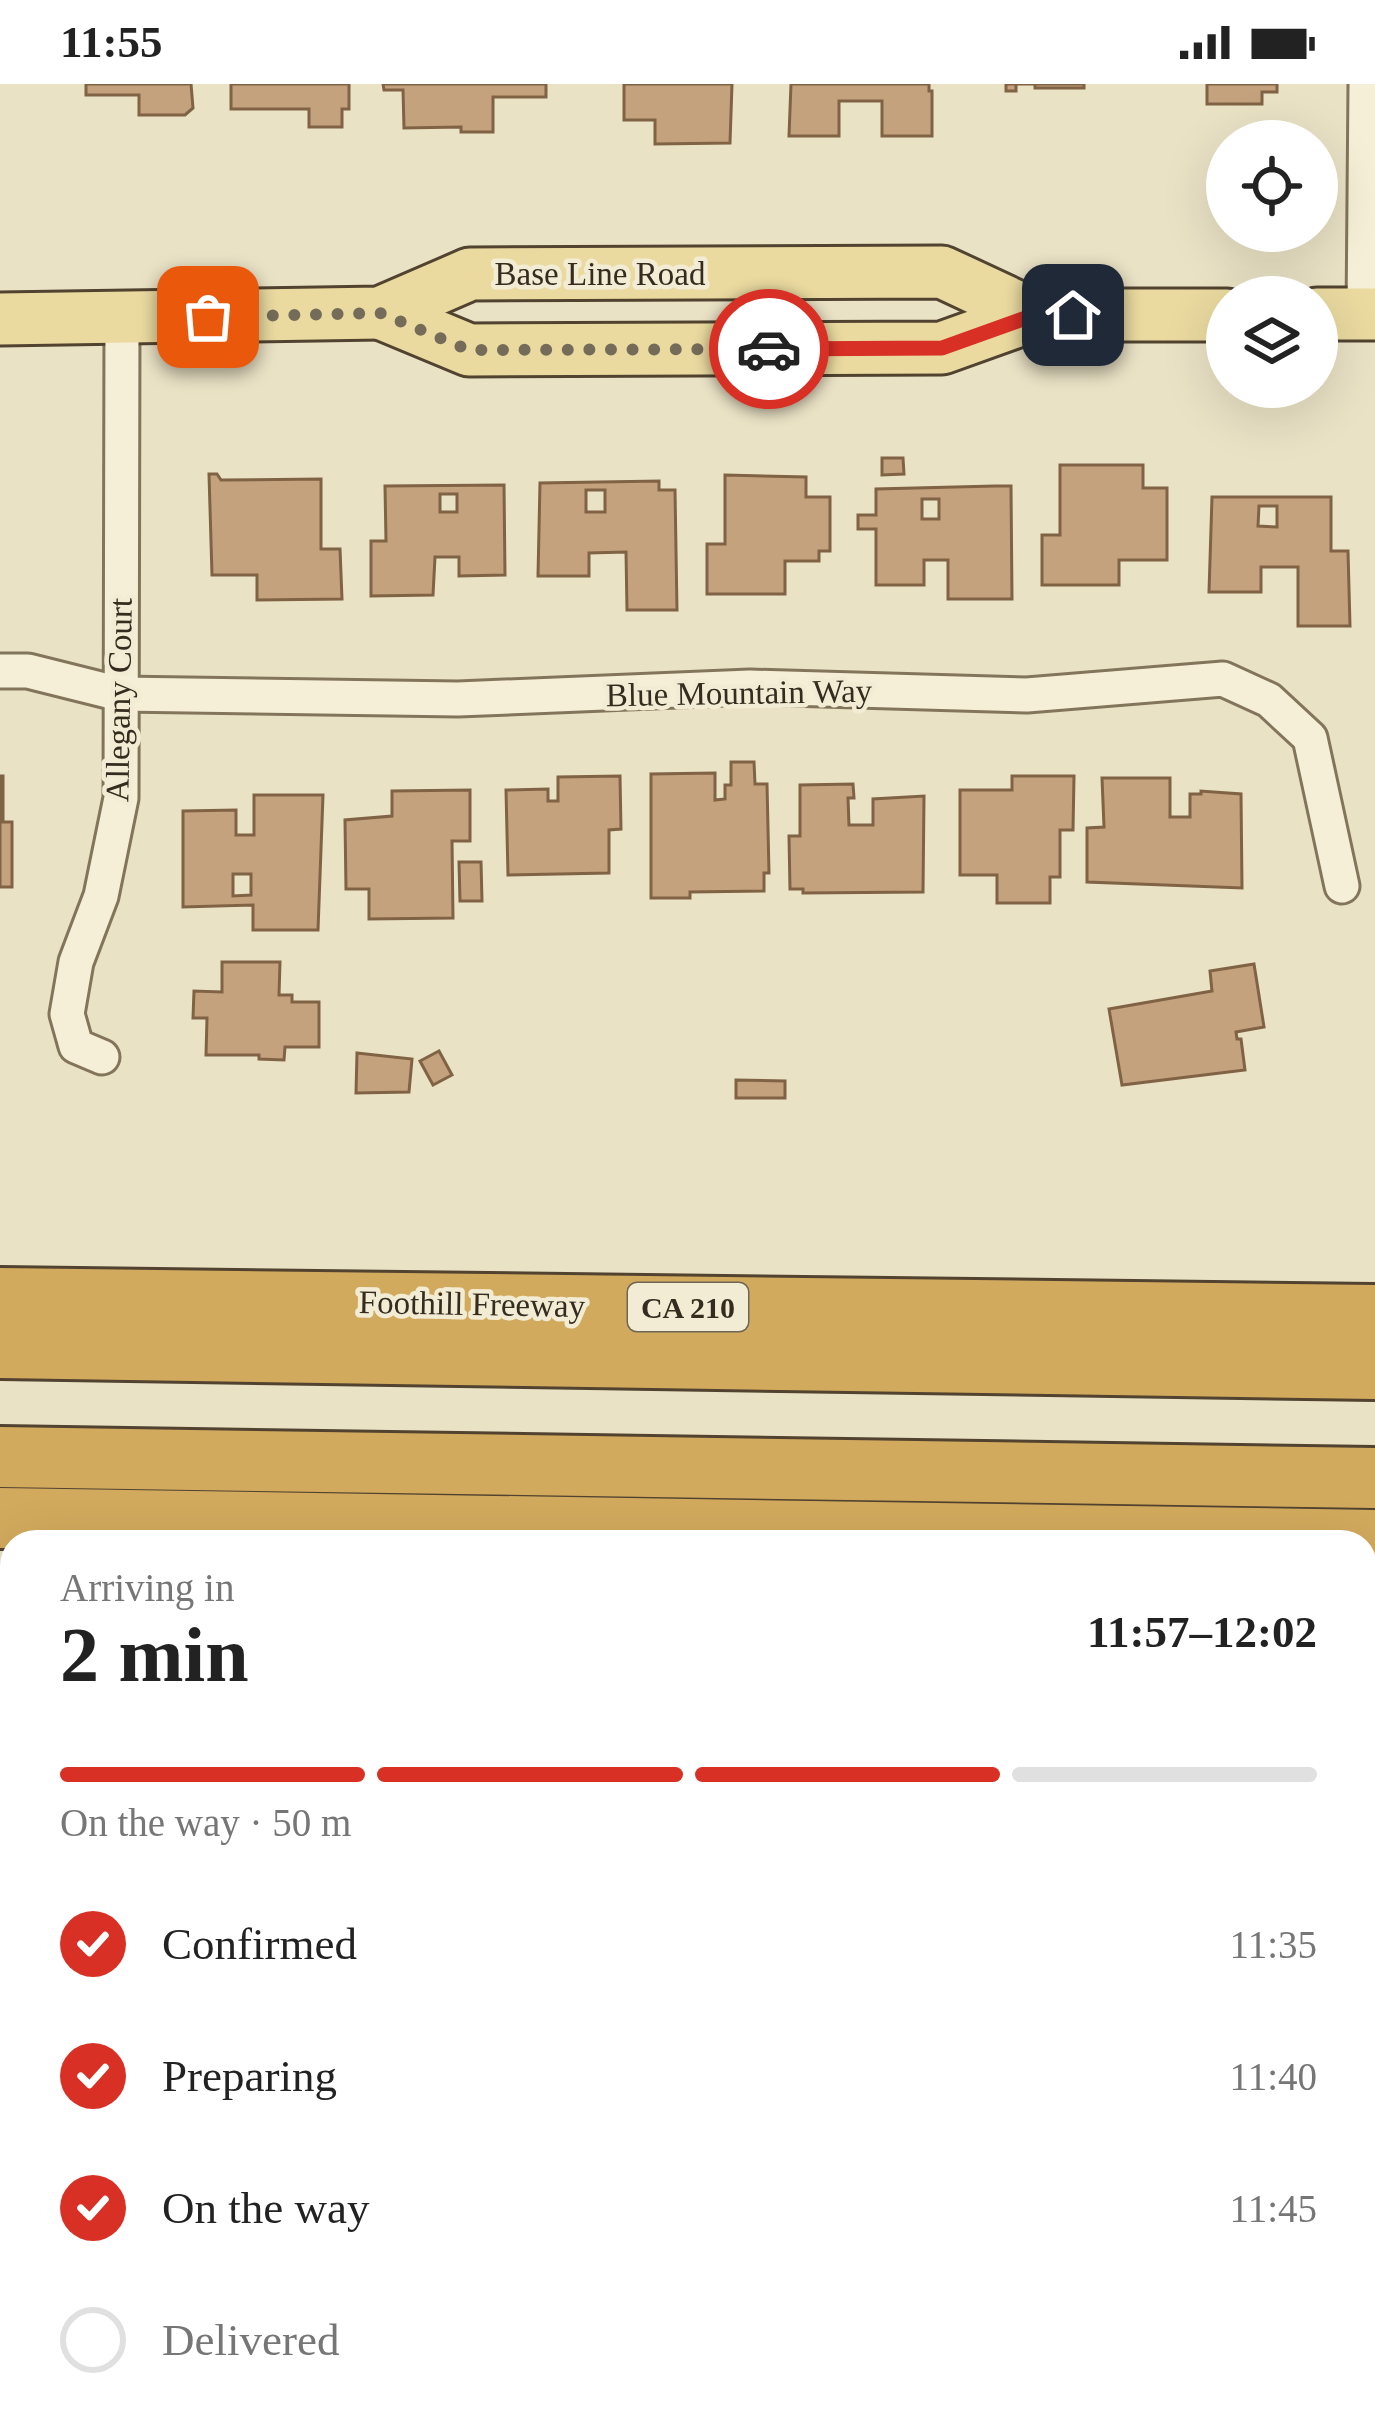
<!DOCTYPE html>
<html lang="en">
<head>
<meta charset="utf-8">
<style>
	body { margin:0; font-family:Georgia,serif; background:#f6f6f6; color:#222; height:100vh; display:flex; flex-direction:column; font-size:45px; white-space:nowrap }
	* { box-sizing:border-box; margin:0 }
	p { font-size:39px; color:#767676 }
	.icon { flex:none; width:66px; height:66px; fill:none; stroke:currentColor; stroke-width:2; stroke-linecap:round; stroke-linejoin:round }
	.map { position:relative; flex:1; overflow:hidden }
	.side { position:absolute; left:0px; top:1446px; width:1377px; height:903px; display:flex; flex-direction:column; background:#fff; border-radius:36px 36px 0 0; box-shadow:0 12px 48px #0002 }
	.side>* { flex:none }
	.tools { position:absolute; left:1206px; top:36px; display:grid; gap:24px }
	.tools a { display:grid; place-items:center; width:132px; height:132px; border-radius:50%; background:#fff; box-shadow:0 12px 48px #0002; font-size:60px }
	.pin { position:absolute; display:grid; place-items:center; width:102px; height:102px; color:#fff; margin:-51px; border-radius:24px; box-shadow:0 6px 18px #0006 }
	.courier { position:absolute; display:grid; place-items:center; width:120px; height:120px; margin:-60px; border:9px solid #d93025; border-radius:50%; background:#fff; color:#222; box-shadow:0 3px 15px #0007 }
	.overview em { font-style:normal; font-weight:600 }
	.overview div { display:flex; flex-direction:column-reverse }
	.overview { display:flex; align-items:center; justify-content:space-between; height:204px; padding:0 60px }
	h1 { font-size:78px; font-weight:600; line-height:90px }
	.bar { display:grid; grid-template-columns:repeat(4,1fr); gap:18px 12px; align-content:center; height:144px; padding:0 60px }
	.bar i { height:15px; border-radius:9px; background:#e0e0e0 }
	.bar .current { background:#d93025 }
	.bar p { grid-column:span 4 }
	ol { padding:0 60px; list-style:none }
	li { display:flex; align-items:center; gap:36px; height:132px }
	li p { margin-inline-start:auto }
	li .icon { padding:12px; border-radius:50%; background:#d93025; color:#fff; stroke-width:4 }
	li:last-child { color:#767676 }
	li i { width:66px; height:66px; border:6px solid #e0e0e0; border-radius:50% }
	.status { display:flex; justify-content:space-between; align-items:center; height:84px; padding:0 60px; background:#fff; direction:ltr }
	.status svg { height:33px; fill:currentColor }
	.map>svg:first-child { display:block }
	.building { fill:#c5a27e; stroke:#806244; stroke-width:3; fill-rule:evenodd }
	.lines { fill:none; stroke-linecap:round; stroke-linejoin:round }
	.minor-casing { stroke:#83755c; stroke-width:39 }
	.primary-casing { stroke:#514330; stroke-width:57 }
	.motorway-casing { stroke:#514330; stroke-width:66 }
	.minor { stroke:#f6efd7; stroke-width:33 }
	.primary { stroke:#eadaa0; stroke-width:51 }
	.motorway { stroke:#d2aa5d; stroke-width:60 }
	.done { stroke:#746c59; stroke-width:12; stroke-dasharray:0 21.6 }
	.route { stroke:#d93025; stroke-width:15 }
	.labels { text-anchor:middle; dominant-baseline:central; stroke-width:9; stroke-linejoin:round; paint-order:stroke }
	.shield { fill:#f2ecd4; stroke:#6e6655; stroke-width:3 }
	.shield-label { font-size:30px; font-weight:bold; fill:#352c1f }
	.street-label { font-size:33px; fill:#352c1f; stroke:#f2ecd4 }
</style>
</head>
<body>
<div class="status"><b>11:55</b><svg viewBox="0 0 49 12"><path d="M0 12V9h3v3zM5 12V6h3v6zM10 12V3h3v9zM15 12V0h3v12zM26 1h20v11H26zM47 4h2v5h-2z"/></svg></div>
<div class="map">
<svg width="1375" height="2347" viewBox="0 0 1375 2347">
	<rect width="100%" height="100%" fill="#eae2c5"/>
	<g class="building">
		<polygon points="86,0 191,0 193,24 185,31 139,31 139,11 86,11"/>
		<polygon points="231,0 349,0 349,25 342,25 342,43 309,43 309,25 231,25"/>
		<polygon points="383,0 546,0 546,13 493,13 493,48 461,48 461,43 404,44 403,6 384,6"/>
		<polygon points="624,0 732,0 730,59 655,60 655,36 624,36"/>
		<polygon points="791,0 929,0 929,7 932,7 932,52 882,52 882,17 839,17 839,52 789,52"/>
		<polygon points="1006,0 1084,0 1084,4 1035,4 1035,0 1016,0 1016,7 1006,7"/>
		<polygon points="1207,0 1277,0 1277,8 1262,8 1262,20 1207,20"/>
		<polygon points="882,374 903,374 904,390 882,391"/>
		<polygon points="1060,381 1143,381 1143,404 1167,404 1167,476 1119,476 1119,501 1042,501 1042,451 1060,451"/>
		<polygon points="209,390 217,390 221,396 321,395 321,465 340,465 342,515 257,516 257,491 212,491"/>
		<polygon points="725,391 806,393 806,413 830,413 830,467 819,467 819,477 785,477 785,510 707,510 707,460 725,460"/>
		<path d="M659,397v9h16l2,120h-50l-1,-58 -37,1v23h-51l2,-93zM586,406h19v22h-19z"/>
		<path d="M504,401l1,90 -46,1v-19h-24l-2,38 -62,1v-55h15l-1,-55zM440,410h17v18h-17z"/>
		<path d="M995,402h16l1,113h-64v-39h-24v25h-48v-56h-18v-14h18v-26zM922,415h17v20h-17z"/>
		<path d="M1212,413h119v54h17l2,75h-52v-59h-37v25h-52zM1259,422h18v21l-19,-1z"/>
		<polygon points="731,678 754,678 755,700 767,700 769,789 764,789 764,807 690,808 690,814 651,814 651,690 715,689 715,716 725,715 725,701 731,701"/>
		<polygon points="0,692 3,692 3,738 12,738 12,803 0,803"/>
		<polygon points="620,692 621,745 609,746 609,789 508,791 506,706 548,705 548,717 558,717 558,693"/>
		<polygon points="1012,692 1074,692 1073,746 1060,746 1060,793 1050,793 1050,819 997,819 997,791 960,791 960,706 1012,706"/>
		<polygon points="1102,694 1170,694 1170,733 1190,733 1190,710 1201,710 1201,707 1241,710 1242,804 1087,798 1087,744 1104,743"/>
		<polygon points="853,700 854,714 848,714 849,741 873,741 873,715 924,712 923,808 803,809 803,805 790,805 789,752 800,752 800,701"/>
		<polygon points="470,706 470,757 452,757 453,834 369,835 369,805 346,805 345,736 392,732 392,707"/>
		<path d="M254,711h69l-5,135h-65v-25l-70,2v-96l53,-1v25h18zM233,790h18v21l-18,1z"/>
		<polygon points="459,778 481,778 482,817 460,817"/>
		<polygon points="222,878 280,878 279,911 292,911 292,918 319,918 319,963 285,963 284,976 259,975 259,971 206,971 207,934 193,934 194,907 222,908"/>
		<polygon points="1254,880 1264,943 1236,948 1237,955 1241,955 1245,986 1122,1001 1109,925 1212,907 1210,887"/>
		<polygon points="439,967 452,991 433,1001 420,977"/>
		<polygon points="357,969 412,975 409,1008 356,1009"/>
		<polygon points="736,996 785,997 785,1014 736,1014"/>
		<polygon points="12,1691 12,1715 7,1719 0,1709 0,1699"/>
		<polygon points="12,1817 12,1867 0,1876 0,1825"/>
		<polygon points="0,1960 12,1960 8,2073 0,2073"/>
		<polygon points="192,2337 297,2337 297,2347 183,2347 183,2343 192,2343"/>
		<rect x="529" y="2337" width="87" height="10"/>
		<polygon points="823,2337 931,2337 931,2347 839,2347 839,2342 823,2342"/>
		<polygon points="1158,2337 1322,2337 1322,2347 1166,2347 1158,2346"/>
	</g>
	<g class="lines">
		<g class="minor-casing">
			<g id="minor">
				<polyline points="1364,230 1366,0"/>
				<polyline points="0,587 28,587 120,610 458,615 750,603 1027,611 1223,595 1269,616 1310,654 1342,802"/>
				<polyline points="102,973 76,962 67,930 76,878 101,812 121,714 122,235"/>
				<polyline points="414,2337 415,2347"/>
				<polyline points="1039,2347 1040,2337"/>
			</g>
		</g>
		<g class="primary-casing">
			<g id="primary">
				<polyline points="380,229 469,266 942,264 1034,231 1227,231"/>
				<polyline points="1317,230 1375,230"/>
				<polyline points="0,235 380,229 470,190 942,188 1034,231"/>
			</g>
		</g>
		<g class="motorway-casing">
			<g id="motorway">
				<polyline points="0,1214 1375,1231"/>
				<polyline points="0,1264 1375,1285"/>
				<polyline points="0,1373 1375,1394"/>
				<polyline points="0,1434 1375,1456"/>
			</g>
		</g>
		<use href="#minor" class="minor"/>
		<use href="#primary" class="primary"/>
		<use href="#motorway" class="motorway"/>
	</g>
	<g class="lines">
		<polyline class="done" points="208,233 380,229 469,266 769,265"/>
		<polyline class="route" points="769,265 942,264 1034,231 1073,231"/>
	</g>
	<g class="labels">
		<rect class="shield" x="628" y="1199" width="120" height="48" rx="9"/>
		<g class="shield-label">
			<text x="688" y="1223">CA 210</text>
		</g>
		<g class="street-label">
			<text x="600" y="190">Base Line Road</text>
			<text transform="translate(739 609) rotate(-1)">Blue Mountain Way</text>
			<text transform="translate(119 616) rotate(-89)">Allegany Court</text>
			<text transform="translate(472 1220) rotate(1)">Foothill Freeway</text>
		</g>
	</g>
</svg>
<div class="tools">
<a><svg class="icon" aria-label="locate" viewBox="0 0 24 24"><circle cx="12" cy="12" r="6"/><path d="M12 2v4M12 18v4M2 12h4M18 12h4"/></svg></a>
<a><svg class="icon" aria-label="layers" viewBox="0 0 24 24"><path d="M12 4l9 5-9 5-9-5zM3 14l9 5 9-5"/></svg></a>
</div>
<div class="pin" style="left:208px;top:233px;background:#ea580c"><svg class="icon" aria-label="bag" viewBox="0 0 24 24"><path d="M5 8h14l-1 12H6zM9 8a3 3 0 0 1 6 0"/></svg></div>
<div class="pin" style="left:1073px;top:231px;background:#1f2937"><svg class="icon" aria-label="home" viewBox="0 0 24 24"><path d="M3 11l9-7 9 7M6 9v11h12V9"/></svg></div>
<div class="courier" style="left:769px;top:265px"><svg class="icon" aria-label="car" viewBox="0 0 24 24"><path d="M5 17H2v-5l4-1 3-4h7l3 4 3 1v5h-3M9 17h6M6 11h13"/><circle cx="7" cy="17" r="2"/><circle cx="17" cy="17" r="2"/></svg></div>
<section class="side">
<div class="overview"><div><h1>2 min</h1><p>Arriving in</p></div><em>11:57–12:02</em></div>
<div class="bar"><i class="current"></i><i class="current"></i><i class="current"></i><i></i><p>On the way · 50 m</p></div>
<ol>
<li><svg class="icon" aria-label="check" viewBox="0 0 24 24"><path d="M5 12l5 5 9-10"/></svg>Confirmed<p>11:35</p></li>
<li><svg class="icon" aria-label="check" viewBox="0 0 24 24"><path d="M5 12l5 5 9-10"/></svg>Preparing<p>11:40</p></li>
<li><svg class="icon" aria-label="check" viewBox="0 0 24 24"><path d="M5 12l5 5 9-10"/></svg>On the way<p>11:45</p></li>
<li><i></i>Delivered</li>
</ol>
</section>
</div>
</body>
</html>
